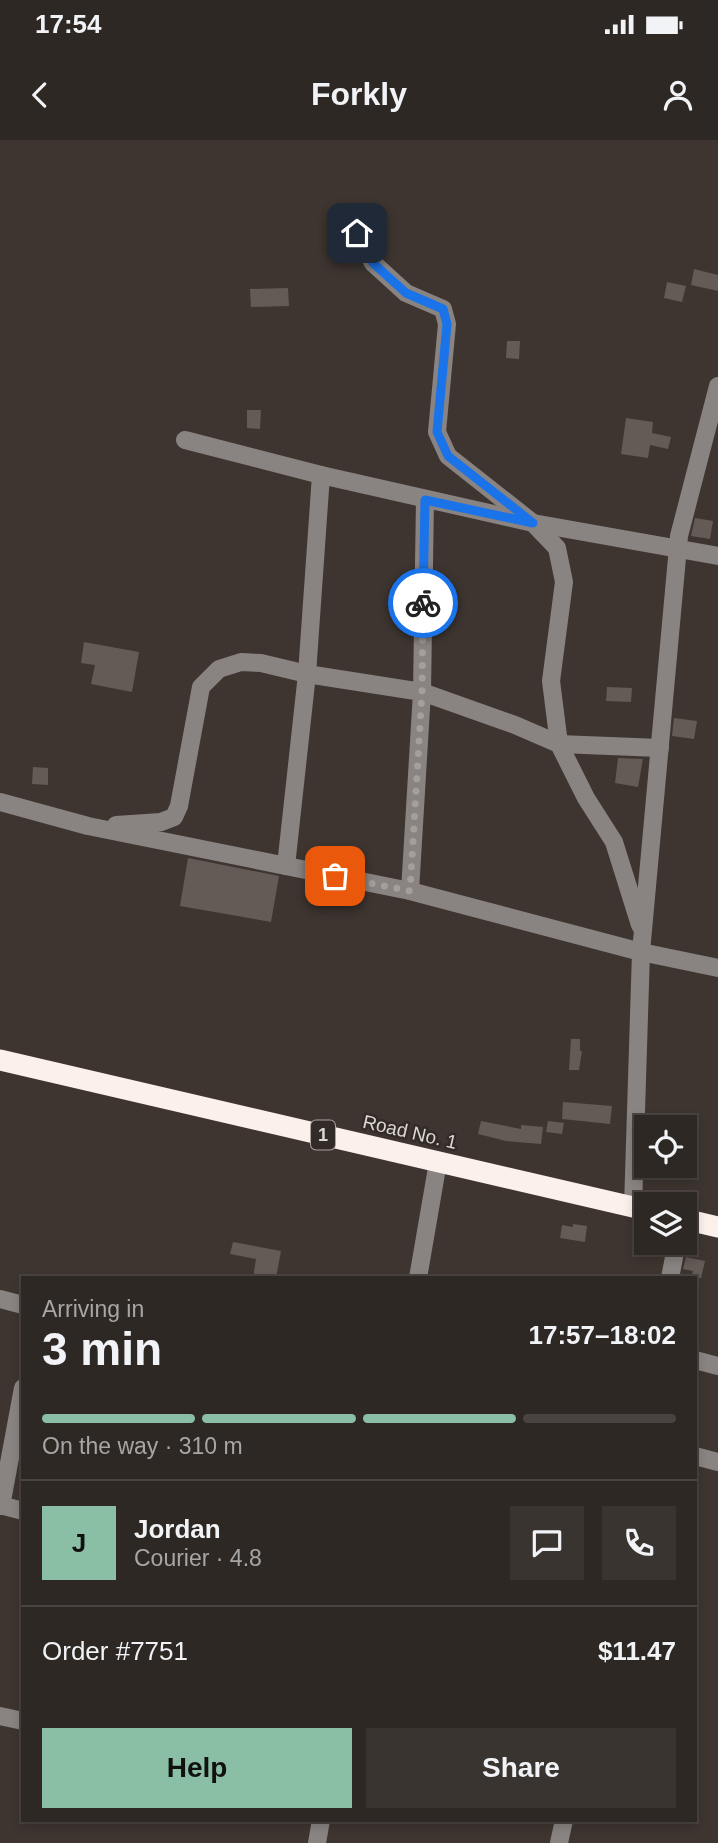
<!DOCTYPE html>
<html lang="en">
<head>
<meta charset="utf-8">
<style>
	body { margin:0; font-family:Arial,sans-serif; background:#3a3431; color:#f1f3f6; height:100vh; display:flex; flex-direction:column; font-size:26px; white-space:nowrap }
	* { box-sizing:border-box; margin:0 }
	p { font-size:23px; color:#a7a6a6 }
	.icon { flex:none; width:38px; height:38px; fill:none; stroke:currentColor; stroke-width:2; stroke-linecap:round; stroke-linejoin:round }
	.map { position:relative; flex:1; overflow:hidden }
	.details { position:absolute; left:21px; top:1136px; width:676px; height:546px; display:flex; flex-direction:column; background:#2e2824; border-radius:0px; box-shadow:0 4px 10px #0003,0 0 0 2px #494441 }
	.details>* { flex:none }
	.tools { position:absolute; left:634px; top:975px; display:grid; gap:14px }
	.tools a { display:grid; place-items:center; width:63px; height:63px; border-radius:0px; background:#2e2824; box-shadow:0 4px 10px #0003,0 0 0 2px #494441; font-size:35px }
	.pin { position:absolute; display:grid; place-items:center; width:60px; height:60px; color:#fff; margin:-30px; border-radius:14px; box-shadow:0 4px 10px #0006 }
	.courier { position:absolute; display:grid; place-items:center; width:70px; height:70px; margin:-35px; border:5px solid #1a73e8; border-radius:50%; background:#fff; color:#222; box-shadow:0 2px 9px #0007 }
	.overview em { font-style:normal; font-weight:600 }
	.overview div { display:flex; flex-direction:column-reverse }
	.overview { display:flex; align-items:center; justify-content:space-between; height:119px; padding:0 21px }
	h1 { font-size:46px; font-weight:600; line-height:52px }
	.bar { display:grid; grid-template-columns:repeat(4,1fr); gap:10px 7px; align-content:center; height:84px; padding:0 21px }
	.bar i { height:9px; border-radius:5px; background:#494441 }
	.bar .on { background:#8abfa5 }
	.bar p { grid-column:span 4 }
	.line { display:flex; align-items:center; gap:18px; padding:0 21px; border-top:2px solid #494441 }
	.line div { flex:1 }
	.round { display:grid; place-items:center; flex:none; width:74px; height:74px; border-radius:0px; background:#3a3431 }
	.button { display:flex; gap:14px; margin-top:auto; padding:14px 21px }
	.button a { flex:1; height:80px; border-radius:0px; background:#8abfa5; color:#111; font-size:28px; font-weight:600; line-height:80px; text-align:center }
	.button a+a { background:#3a3431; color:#f1f3f6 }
	.status { display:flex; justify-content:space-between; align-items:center; height:49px; padding:0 35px; background:#2e2824; direction:ltr }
	.status svg { height:19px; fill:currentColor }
	header { display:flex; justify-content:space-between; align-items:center; height:91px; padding:0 21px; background:#2e2824; font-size:32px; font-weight:600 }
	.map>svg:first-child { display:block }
	.building { fill:#645a56 }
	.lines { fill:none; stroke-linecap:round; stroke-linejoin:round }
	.minor { stroke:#898482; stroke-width:18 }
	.highway { stroke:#fcf0ea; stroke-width:21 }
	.done { stroke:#a59e9b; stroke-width:7; stroke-dasharray:0 12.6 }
	.route { stroke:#1a73e8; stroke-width:9 }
	.labels { text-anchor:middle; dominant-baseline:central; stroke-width:5; stroke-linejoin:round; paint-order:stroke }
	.shield { fill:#332b27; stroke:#aaa3a0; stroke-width:2 }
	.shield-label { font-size:18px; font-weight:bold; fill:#ddd7d4 }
	.street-label { font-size:19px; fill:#ddd7d4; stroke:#332b27 }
</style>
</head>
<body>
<div class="status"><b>17:54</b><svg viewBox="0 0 49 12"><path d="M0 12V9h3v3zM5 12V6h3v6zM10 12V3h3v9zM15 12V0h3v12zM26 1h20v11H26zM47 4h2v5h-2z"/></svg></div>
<header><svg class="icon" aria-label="back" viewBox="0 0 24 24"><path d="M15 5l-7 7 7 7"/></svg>Forkly<svg class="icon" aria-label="person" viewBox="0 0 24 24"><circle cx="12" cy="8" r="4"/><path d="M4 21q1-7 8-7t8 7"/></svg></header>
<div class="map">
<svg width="718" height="1703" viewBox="0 0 718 1703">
	<rect width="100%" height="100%" fill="#3e3530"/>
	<g class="building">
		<polygon points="694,129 718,135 718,151 691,145"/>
		<polygon points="667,142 686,146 682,162 664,158"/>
		<polygon points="288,148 289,166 251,167 250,149"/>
		<polygon points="507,201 520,201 519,219 506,218"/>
		<polygon points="247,270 261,270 260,289 247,288"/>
		<polygon points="626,278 653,282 652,293 671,297 668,309 650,305 648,318 621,314"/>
		<polygon points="695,378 713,381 710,399 691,396"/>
		<polygon points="84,502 139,512 132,552 91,544 95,525 81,523"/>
		<polygon points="607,547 632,548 631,562 606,561"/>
		<polygon points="674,578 697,581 694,599 672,596"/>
		<polygon points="618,618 643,619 638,647 615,643"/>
		<polygon points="33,627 48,628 48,645 32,644"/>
		<polygon points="188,718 279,736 271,782 180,766"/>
		<polygon points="571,899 580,899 580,911 582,911 579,930 569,930"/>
		<polygon points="563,962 612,966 610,984 562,979"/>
		<polygon points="481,981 521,989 521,985 543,987 541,1004 506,1001 478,994"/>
		<polygon points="548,981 564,983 562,994 546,992"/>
		<polygon points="573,1084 587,1086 585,1102 560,1098 562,1085 573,1087"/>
		<polygon points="233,1102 281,1111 276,1138 253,1138 256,1119 230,1114"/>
		<polygon points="686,1117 705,1121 701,1138 691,1138 693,1131 683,1129"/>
	</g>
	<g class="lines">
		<g class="minor">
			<polyline points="357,93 373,123 406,153 443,169 447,184 437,292 448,316 533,383 557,408 564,442 551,541 559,604 586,658 614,702 640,785"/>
			<polyline points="185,300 321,335 533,383 718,416"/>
			<polyline points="0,662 88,686 410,751 641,812 718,828"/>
			<polyline points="116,685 161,682 174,677 179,666 201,547 219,529 241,522 261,523 307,534 422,552 515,585 559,604 660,608"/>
			<polyline points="286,726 307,534 321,335"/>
			<polyline points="410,751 422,552 425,360"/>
			<polyline points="633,1067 641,812 679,396 718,246"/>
			<polyline points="418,1138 438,1022"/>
			<polyline points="670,1138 677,1102"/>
			<polyline points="0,1159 23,1165"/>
			<polyline points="695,1220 718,1226"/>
			<polyline points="695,1316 718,1322"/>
			<polyline points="0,1365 23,1371"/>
			<polyline points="1,1366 23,1248"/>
			<polyline points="0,1576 23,1581"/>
			<polyline points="317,1703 321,1680"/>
			<polyline points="559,1703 564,1680"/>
		</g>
		<g class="highway">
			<polyline points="0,920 646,1070"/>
			<polyline points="684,1079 718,1087"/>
		</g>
	</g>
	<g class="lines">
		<polyline class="done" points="335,736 410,751 422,552 423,463"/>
		<polyline class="route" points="357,93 373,123 406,153 443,169 447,184 437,292 448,316 533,383 425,360 423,463"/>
	</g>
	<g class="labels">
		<rect class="shield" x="311" y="980.5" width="24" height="29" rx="5"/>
		<g class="shield-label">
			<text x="323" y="995">1</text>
		</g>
		<g class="street-label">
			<text transform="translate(410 992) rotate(13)">Road No. 1</text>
		</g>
	</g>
</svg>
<div class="tools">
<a><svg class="icon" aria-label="locate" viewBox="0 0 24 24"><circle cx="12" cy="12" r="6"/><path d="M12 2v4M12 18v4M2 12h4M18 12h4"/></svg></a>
<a><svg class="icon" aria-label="layers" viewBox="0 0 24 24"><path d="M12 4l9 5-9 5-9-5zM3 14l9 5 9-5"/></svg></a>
</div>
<div class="pin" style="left:335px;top:736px;background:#ea580c"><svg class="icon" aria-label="bag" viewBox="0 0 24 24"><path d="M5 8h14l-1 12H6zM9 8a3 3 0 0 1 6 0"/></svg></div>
<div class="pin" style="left:357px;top:93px;background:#1f2937"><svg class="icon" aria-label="home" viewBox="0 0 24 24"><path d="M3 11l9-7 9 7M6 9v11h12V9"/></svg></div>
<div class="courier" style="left:423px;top:463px"><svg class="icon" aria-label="bike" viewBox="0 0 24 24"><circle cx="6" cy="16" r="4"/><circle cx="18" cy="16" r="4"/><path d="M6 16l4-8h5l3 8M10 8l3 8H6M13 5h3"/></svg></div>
<section class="details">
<div class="overview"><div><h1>3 min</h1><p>Arriving in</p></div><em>17:57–18:02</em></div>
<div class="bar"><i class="on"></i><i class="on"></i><i class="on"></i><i></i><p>On the way · 310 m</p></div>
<div class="line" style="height:126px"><b class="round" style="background:#8abfa5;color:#111">J</b><div><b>Jordan</b><p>Courier · 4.8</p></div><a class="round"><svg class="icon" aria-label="chat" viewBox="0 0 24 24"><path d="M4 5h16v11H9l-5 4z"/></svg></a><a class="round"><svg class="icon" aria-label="phone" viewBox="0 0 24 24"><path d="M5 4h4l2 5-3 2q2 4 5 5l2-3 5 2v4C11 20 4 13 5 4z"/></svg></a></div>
<div class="line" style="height:91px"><div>Order #7751</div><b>$11.47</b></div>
<div class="button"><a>Help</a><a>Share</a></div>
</section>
</div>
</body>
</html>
